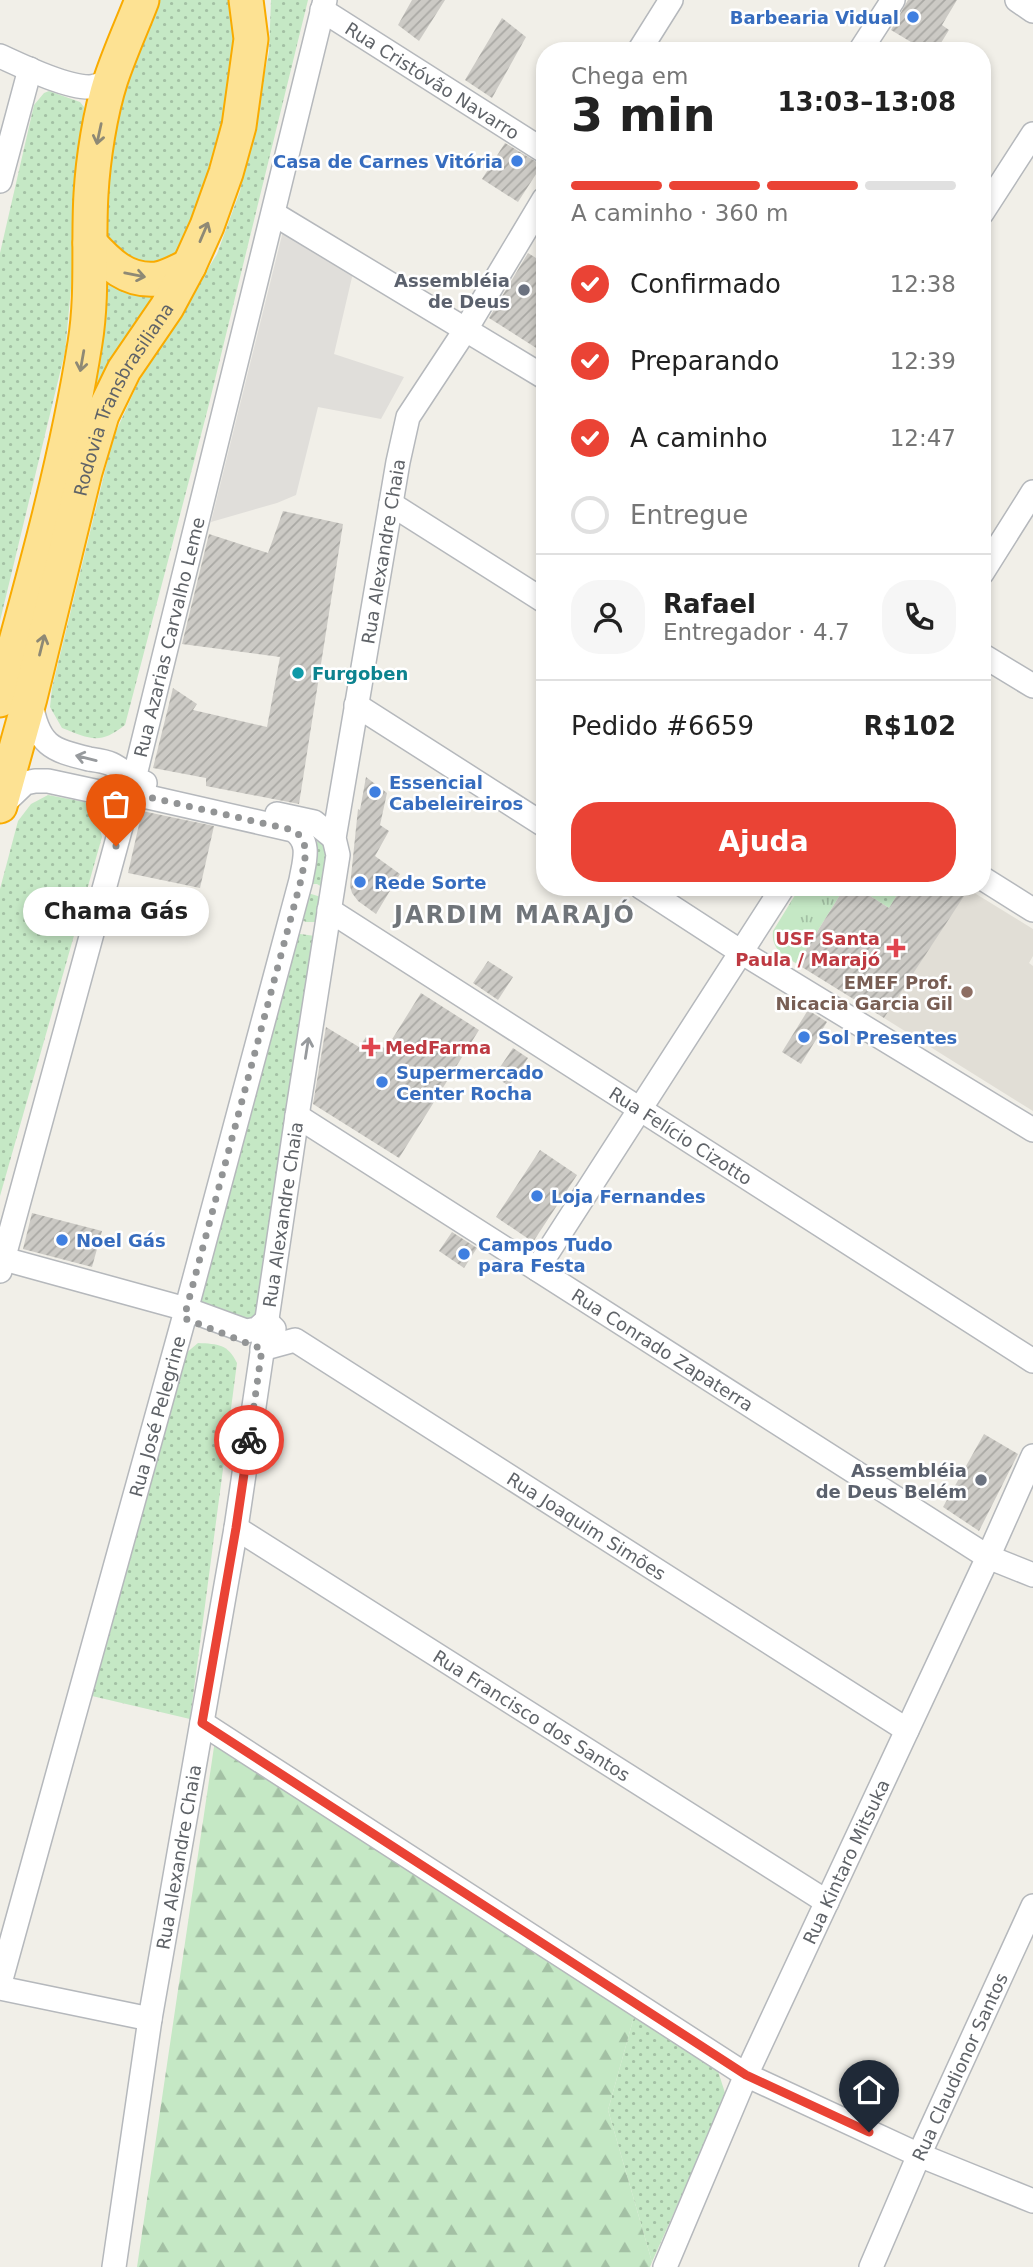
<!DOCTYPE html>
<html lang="pt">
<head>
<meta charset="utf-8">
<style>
	body { margin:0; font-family:"DejaVu Sans",sans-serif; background:#f6f6f6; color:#222; height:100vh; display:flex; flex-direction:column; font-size:26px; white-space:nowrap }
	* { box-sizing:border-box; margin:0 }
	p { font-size:23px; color:#767676 }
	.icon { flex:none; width:38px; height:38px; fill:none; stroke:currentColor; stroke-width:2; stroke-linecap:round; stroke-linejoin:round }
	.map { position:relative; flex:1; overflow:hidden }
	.panel { position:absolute; left:536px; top:42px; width:455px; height:854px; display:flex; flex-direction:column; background:#fff; border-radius:28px; box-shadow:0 4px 10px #0003 }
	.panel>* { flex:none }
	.pin { position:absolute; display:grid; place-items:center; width:60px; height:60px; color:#fff; margin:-72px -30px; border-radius:50% 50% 50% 0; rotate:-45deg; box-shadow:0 0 7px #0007 }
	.pin .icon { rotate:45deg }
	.courier { position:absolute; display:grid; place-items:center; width:70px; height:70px; margin:-35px; border:5px solid #ea4335; border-radius:50%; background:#fff; color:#222; box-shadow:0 2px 9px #0007 }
	.bubble { position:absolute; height:49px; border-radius:24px; background:#fff; box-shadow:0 4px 10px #0003; font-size:23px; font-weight:700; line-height:49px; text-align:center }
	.headline em { font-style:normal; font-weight:700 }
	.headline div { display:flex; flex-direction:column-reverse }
	.headline { display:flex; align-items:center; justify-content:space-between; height:119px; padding:0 35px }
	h1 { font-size:46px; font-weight:700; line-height:52px }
	.bar { display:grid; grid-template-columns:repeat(4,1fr); gap:10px 7px; align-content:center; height:84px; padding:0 35px }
	.bar i { height:9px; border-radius:5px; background:#e0e0e0 }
	.bar .selected { background:#ea4335 }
	.bar p { grid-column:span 4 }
	.line { display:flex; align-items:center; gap:18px; padding:0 35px; border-top:2px solid #e0e0e0 }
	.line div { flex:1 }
	.round { display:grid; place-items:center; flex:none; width:74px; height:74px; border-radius:28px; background:#f6f6f6 }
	ol { padding:0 35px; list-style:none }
	li { display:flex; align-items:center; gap:21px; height:77px }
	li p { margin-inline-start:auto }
	li .icon { padding:7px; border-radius:50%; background:#ea4335; color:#fff; stroke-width:4 }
	li:last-child { color:#767676 }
	li i { width:38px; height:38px; border:4px solid #e0e0e0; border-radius:50% }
	.action { display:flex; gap:14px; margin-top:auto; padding:14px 35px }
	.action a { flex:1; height:80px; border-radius:28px; background:#ea4335; color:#fff; font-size:28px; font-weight:700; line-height:80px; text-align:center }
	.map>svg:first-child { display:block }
	.industrial { fill:#e0deda }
	.education { fill:#e1ded6 }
	.grass { fill:url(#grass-dots) }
	.forest { fill:url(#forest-firs) }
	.park { fill:url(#park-tufts) }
	.building { fill:url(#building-hatch) }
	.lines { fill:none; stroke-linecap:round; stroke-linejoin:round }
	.minor-casing { stroke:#b5b8bc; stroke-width:26 }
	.highway-casing { stroke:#f9ab00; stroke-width:37 }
	.minor { stroke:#fff; stroke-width:23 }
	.highway { stroke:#fde293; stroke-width:33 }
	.oneway { stroke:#8e8975 }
	.oneway2 { stroke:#979a9d }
	.done { stroke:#929495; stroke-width:7; stroke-dasharray:0 12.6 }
	.route { stroke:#ea4335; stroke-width:9 }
	.shop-dot { fill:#3f7fe0; stroke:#fff; stroke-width:2.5 }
	.worship-dot { fill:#6b7280; stroke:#fff; stroke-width:2.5 }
	.culture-dot { fill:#0f9aa8; stroke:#fff; stroke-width:2.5 }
	.health-dot { fill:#e0444e; stroke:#fff; stroke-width:2.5 }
	.education-dot { fill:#8d6e63; stroke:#fff; stroke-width:2.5 }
	.labels { text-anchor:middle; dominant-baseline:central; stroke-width:5; stroke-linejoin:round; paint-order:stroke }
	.shop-label { font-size:18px; font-weight:bold; fill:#366cbe; stroke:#fff; text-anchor:start }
	.street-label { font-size:18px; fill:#5f6368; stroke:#fff }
	.worship-label { font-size:18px; font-weight:bold; fill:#5b616d; stroke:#fff; text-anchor:end }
	.culture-label { font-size:18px; font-weight:bold; fill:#0d838f; stroke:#fff; text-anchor:start }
	.health-label { font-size:18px; font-weight:bold; fill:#be3a42; stroke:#fff; text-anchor:end }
	.education-label { font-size:18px; font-weight:bold; fill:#785e54; stroke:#fff; text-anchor:end }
	.district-label { font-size:24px; font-weight:bold; letter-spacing:2px; fill:#70757a; stroke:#fff }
</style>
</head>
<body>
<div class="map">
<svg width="1033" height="2267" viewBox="0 0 1033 2267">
	<defs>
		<pattern id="grass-dots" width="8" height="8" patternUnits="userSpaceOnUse" patternTransform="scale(1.75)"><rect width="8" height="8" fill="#c5e8c5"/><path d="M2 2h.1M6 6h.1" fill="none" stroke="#a3c0a4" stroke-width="1.8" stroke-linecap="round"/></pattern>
		<pattern id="forest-firs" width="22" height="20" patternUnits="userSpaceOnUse" patternTransform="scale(1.75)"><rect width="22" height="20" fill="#c5e8c5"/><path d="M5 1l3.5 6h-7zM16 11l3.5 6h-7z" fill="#a3c0a4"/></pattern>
		<pattern id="park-tufts" width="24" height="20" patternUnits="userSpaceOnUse" patternTransform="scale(1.75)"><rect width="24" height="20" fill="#c5e8c5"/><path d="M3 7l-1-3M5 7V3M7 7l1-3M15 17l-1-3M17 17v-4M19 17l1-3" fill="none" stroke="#a3c0a4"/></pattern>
		<pattern id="building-hatch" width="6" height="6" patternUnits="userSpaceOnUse" patternTransform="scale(1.75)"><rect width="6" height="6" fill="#cccac5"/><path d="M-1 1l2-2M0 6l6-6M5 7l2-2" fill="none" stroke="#a9a8a4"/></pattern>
	</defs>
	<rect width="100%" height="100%" fill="#f1efe8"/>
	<polygon class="industrial" points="283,231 353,273 334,354 404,377 381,419 318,407 296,495 277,503 211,522"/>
	<polygon class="education" points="968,889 1033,929 1033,956 1029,963 1033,966 1033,1111 884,1018"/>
	<g class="grass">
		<polygon points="155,0 231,0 237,6 229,119 175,267 116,260 98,221 110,118"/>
		<path d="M271,0h37l-100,408 -83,317c-25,20 -35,14 -63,3l-12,-21 2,-19 61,-250 25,-55 79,-129 23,-63 29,-139z"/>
		<polygon points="49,91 80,102 84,107 76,172 72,277 65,352 0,621 0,253 34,105 44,93"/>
		<polygon points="104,272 163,287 86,426"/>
		<polygon points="48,795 85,802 97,818 102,837 0,1196 0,889 18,821 31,804"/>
		<polygon points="319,840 330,843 327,890 317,884 304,884 311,847"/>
		<polygon points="856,887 902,887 889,908"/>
		<polygon points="308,893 321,897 317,922 306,922 302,920"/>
		<polygon points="293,933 315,936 258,1313 254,1321 245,1322 200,1307 199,1300"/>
		<path d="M198,1343c20,1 30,1 39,20l-47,356 -98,-23 93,-342z"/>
		<polygon points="635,2013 717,2068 726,2096 652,2262 608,2110"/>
	</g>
	<polygon class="forest" points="215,1740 635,2013 608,2110 652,2262 650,2267 137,2267"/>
	<path class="park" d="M800,887h45l-48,77c-14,-9 -26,-15 -24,-33z"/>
	<g class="building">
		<polygon points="412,0 445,0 419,41 398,25"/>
		<polygon points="908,0 957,0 942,25 949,30 936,51 926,51 891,30"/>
		<polygon points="502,18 526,37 492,98 465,80"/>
		<polygon points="505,143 540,164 540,168 518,202 482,179"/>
		<polygon points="528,253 544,263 544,353 489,318"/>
		<polygon points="283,511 343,524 299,804 206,786 206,778 153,768 173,688 197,704 193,710 267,727 280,657 182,644 209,534 268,553"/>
		<polygon points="366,777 387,793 380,825 389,831 375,856 400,874 376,914 358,901 352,893 350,886 358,809 360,810"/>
		<polygon points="142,811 214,826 200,888 128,873"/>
		<polygon points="845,887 856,887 889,908 902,887 970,887 884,1018 797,964"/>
		<polygon points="488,961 513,977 498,1000 473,983"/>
		<polygon points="421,993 479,1030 399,1158 313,1104 326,1027 359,1047 366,1037 386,1049"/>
		<polygon points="808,1010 827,1022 801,1064 782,1052"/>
		<polygon points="513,1048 528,1058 509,1086 494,1076"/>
		<polygon points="540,1150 577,1175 533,1242 496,1217"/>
		<polygon points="32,1213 102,1231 92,1267 23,1249"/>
		<polygon points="452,1232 477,1248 464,1268 439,1251"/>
		<polygon points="984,1434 1018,1454 979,1531 943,1507"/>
	</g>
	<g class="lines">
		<g class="minor-casing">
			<g id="minor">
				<polyline points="1017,0 1033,11"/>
				<path id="s1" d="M322,10l222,141"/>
				<polyline points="639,51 671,0"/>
				<polyline points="860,51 893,0"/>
				<path d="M0,56c22,10 65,31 89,31 7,0 15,-4 21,-6"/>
				<polyline points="0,181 30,69"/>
				<polyline points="982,213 1033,134"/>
				<polyline points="274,214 544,377"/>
				<polyline points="391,504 544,601"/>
				<polyline points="982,573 1033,492"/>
				<polyline points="982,655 1033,686"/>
				<path d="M31,703c7,42 20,47 58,56 7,1 16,2 22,5 12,6 22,15 34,19"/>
				<polyline points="356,705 544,825"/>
				<polyline points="277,814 314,822 334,838"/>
				<polyline points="982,878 1033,910"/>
				<polyline points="641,887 741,952 1033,1130"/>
				<path id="s2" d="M329,910l704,451"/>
				<path id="s3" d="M297,1116l691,441 45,18"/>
				<polyline points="4,1259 186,1309 246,1331 257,1329 266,1321 274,1329"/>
				<polyline points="537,1269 783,887"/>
				<path id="s4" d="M0,1271l134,-492 191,-779"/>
				<path id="s5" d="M262,1349l33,-9 612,390"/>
				<path id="s6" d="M236,1528l591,374"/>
				<polyline points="202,1723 746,2075 919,2155 1033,2201"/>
				<path id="s7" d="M0,1983l184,-665 117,-438c3,-18 11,-38 -8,-50l-145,-33 -35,-2 -65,-14h-13l-10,2 -23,22"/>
				<polyline points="0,1988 150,2019"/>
				<path id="s8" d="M114,2267l36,-248 86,-491 61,-412 41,-261 -4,-17 64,-376 10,-45 58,-88 78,-130"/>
				<path id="s9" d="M665,2267l81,-192 242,-518 45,-101"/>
				<path id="s10" d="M871,2267l48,-112 114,-249"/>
			</g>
		</g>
		<g class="highway-casing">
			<g id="highway">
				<path d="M90,243c19,21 37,39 67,36 11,-2 23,-9 32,-13"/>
				<path d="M0,700c32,-117 66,-236 85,-357 8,-49 3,-99 6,-149 2,-35 9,-81 20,-115 9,-27 21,-53 31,-79"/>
				<path id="s11" d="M0,806l30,-108 55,-226 17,-57 22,-45 43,-63 22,-41 18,-40 19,-53 13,-47 12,-87 -5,-39"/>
			</g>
		</g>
		<use href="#minor" class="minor"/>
		<use href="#highway" class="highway"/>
	</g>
	<defs><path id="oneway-shaft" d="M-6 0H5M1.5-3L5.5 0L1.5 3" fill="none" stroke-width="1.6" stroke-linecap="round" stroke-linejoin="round" transform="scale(1.75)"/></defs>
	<g class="oneway">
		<use href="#oneway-shaft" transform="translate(99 134) rotate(102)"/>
		<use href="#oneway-shaft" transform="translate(204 232) rotate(-67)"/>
		<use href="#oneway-shaft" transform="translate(135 275) rotate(11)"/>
		<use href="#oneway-shaft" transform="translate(82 361) rotate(100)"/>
		<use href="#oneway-shaft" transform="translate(42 645) rotate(-76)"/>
	</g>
	<g class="oneway2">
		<use href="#oneway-shaft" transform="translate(86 758) rotate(-166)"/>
		<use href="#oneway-shaft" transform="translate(307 1048) rotate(-81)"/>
	</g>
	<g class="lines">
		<path class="done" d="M116,846l14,-51 18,2 145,33c19,12 11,32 8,50l-117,438 78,31 -13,91"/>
		<polyline class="route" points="249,1440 236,1528 202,1723 746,2075 869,2132"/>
	</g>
	<g class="shop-dot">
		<circle cx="913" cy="17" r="7"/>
		<circle cx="517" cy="161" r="7"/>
		<circle cx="375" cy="792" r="7"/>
		<circle cx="360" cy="882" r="7"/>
		<circle cx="804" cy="1037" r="7"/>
		<circle cx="382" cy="1082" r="7"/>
		<circle cx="537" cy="1196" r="7"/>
		<circle cx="62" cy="1240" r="7"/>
		<circle cx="464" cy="1254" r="7"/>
	</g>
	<g class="worship-dot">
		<circle cx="524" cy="290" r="7"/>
		<circle cx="981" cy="1480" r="7"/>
	</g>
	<circle class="culture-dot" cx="298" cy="673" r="7"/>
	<g class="health-dot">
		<path d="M892.5 937.5h7v7h7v7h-7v7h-7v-7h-7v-7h7z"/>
		<path d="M367.5 1036.5h7v7h7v7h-7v7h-7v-7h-7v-7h7z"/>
	</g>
	<circle class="education-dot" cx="967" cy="992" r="7"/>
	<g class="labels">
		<g class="shop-label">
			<text x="899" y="17" text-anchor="end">Barbearia Vidual</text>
			<text x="503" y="161" text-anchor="end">Casa de Carnes Vitória</text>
			<text x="389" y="782">Essencial<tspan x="389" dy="21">Cabeleireiros</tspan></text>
			<text x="374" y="882">Rede Sorte</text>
			<text x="818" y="1037">Sol Presentes</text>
			<text x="396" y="1072">Supermercado<tspan x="396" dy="21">Center Rocha</tspan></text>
			<text x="551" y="1196">Loja Fernandes</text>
			<text x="76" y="1240">Noel Gás</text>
			<text x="478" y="1244">Campos Tudo<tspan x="478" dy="21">para Festa</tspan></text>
		</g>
		<g class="street-label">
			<text stroke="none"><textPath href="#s1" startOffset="131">Rua Cristóvão Navarro</textPath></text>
			<text stroke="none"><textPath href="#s11" startOffset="427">Rodovia Transbrasiliana</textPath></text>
			<text stroke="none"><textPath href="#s8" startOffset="1738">Rua Alexandre Chaia</textPath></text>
			<text stroke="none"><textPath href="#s4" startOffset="656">Rua Azarias Carvalho Leme</textPath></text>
			<text stroke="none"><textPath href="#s2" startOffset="418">Rua Felício Cizotto</textPath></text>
			<text stroke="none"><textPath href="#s8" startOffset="1066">Rua Alexandre Chaia</textPath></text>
			<text stroke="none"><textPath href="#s3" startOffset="434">Rua Conrado Zapaterra</textPath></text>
			<text stroke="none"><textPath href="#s7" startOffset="588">Rua José Pelegrine</textPath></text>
			<text stroke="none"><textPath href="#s5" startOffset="380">Rua Joaquim Simões</textPath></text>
			<text stroke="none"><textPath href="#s6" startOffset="350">Rua Francisco dos Santos</textPath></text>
			<text stroke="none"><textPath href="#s8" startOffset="415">Rua Alexandre Chaia</textPath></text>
			<text stroke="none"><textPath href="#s9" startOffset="444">Rua Kintaro Mitsuka</textPath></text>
			<text stroke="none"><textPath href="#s10" startOffset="219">Rua Claudionor Santos</textPath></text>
		</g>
		<g class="worship-label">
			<text x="510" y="280">Assembléia<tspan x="510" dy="21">de Deus</tspan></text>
			<text x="967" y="1470">Assembléia<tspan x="967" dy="21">de Deus Belém</tspan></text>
		</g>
		<g class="culture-label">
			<text x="312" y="673">Furgoben</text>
		</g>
		<g class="health-label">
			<text x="880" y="938">USF Santa<tspan x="880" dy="21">Paula / Marajó</tspan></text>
			<text x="385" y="1047" text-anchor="start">MedFarma</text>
		</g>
		<g class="education-label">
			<text x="953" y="982">EMEF Prof.<tspan x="953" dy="21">Nicacia Garcia Gil</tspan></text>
		</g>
		<g class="district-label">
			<text x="515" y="915">JARDIM MARAJÓ</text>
		</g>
	</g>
</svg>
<div class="pin" style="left:116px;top:846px;background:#ea580c"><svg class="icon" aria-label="bag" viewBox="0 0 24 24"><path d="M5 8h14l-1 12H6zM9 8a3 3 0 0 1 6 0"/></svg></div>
<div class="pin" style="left:869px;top:2132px;background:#1f2937"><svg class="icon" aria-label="home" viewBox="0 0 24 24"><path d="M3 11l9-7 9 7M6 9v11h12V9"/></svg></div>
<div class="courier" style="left:249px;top:1440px"><svg class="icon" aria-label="bike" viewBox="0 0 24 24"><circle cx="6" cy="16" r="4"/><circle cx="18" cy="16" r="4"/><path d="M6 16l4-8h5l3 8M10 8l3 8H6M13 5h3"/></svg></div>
<div class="bubble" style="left:23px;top:887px;width:186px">Chama Gás</div>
<section class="panel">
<div class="headline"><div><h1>3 min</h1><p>Chega em</p></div><em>13:03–13:08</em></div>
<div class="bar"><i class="selected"></i><i class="selected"></i><i class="selected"></i><i></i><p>A caminho · 360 m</p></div>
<ol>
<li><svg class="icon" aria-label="check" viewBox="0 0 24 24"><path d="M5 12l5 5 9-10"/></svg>Confirmado<p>12:38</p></li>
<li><svg class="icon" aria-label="check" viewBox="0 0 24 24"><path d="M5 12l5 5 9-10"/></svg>Preparando<p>12:39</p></li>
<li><svg class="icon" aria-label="check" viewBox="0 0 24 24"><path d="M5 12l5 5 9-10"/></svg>A caminho<p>12:47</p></li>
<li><i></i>Entregue</li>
</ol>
<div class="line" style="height:126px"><a class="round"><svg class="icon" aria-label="person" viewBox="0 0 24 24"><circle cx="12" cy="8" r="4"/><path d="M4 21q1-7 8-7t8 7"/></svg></a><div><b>Rafael</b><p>Entregador · 4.7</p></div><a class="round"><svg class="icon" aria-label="phone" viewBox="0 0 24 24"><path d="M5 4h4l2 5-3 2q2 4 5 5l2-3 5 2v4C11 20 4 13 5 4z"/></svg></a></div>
<div class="line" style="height:91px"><div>Pedido #6659</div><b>R$102</b></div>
<div class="action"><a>Ajuda</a></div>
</section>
</div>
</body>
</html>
